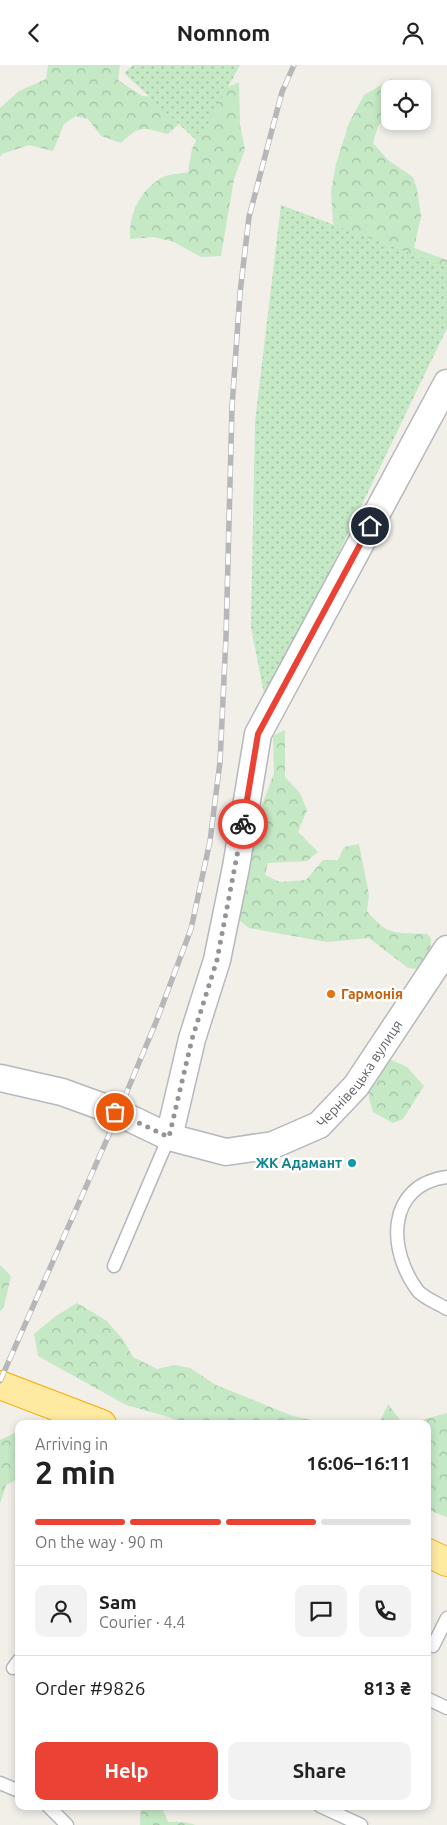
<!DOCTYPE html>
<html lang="en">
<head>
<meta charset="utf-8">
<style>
	body { margin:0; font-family:Ubuntu,sans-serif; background:#f2f2f2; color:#222; height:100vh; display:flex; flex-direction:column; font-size:19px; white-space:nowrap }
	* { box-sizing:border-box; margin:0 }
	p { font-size:16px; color:#767676 }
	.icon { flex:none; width:28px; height:28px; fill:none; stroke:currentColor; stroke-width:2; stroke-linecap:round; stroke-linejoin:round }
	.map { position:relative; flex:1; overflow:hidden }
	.details { position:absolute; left:15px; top:1355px; width:416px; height:390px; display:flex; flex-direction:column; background:#fff; border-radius:10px; box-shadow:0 2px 8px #0003 }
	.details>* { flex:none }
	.controls { position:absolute; left:381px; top:15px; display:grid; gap:10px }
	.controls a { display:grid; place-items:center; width:50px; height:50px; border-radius:10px; background:#fff; box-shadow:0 2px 8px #0003; font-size:25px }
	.pin { position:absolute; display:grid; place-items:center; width:42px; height:42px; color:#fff; margin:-21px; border:2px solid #fff; border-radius:50%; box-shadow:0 1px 5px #0007 }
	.courier { position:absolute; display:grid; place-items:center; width:50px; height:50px; margin:-25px; border:4px solid #ea4335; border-radius:50%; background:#fff; color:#222; box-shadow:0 1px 6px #0007 }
	.headline em { font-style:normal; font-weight:700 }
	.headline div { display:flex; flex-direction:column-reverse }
	.headline { display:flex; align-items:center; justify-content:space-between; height:85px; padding:0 20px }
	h1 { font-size:32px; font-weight:700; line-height:38px }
	.bar { display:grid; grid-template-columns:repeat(4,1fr); gap:8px 5px; align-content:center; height:60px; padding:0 20px }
	.bar i { height:6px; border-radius:4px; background:#e0e0e0 }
	.bar .on { background:#ea4335 }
	.bar p { grid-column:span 4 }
	.line { display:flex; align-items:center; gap:12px; padding:0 20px; border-top:1px solid #e0e0e0 }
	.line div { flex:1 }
	.round { display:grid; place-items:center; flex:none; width:52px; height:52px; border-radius:10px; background:#f2f2f2 }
	.primary-button { display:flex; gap:10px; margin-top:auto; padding:10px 20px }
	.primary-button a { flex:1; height:58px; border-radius:10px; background:#ea4335; color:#fff; font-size:20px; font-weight:700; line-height:58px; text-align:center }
	.primary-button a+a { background:#f2f2f2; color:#222 }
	header { display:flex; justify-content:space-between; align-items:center; height:65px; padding:0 20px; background:#fff; font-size:22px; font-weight:700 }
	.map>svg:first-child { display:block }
	.forest { fill:url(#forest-crowns) }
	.garden { fill:url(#garden-dots) }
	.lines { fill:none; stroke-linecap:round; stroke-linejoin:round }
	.service-casing { stroke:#b5b8bc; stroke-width:15 }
	.minor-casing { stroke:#b5b8bc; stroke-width:29 }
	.trunk-casing { stroke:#f9ab00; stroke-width:30 }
	.service { stroke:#fff; stroke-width:12 }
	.minor { stroke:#fff; stroke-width:26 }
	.trunk { stroke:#feeaa1; stroke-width:28 }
	.rail-casing { stroke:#b6b7b8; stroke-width:5.5 }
	.rail { stroke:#fff; stroke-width:4; stroke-dasharray:11; stroke-linecap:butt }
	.done { stroke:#929495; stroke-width:5; stroke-dasharray:0 9 }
	.route { stroke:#ea4335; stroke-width:6 }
	.food-dot { fill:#e8710a; stroke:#fff; stroke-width:2 }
	.culture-dot { fill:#0f9aa8; stroke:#fff; stroke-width:2 }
	.labels { text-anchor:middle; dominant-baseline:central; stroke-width:5; stroke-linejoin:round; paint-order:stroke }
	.food-label { font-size:14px; font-weight:bold; fill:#c56008; stroke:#fff; text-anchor:start }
	.street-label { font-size:14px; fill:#5f6368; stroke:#fff }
	.culture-label { font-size:14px; font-weight:bold; fill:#0d838f; stroke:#fff; text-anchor:end }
</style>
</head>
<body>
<header><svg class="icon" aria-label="back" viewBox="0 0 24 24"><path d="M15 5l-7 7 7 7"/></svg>Nomnom<svg class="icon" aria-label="person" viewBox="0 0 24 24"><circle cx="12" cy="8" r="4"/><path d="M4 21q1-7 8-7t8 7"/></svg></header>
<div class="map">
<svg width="447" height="1760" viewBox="0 0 447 1760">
	<defs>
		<pattern id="forest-crowns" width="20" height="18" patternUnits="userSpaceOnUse" patternTransform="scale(1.25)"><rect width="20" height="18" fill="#c5e8c5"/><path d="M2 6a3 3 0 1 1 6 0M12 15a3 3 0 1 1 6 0" fill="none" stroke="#a3c0a4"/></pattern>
		<pattern id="garden-dots" width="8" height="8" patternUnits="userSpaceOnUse" patternTransform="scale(1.25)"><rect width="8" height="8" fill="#c5e8c5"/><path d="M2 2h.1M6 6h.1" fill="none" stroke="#a3c0a4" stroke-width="1.8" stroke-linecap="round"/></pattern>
	</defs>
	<rect width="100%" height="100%" fill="#f1efe8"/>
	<g class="forest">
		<path d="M48,0h72l-2,15 24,16 22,1 16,21 -2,7 -10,9c-26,-6 -27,-10 -47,9l-20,-7 -13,-17 -12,-3 -12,8 -11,27 -24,-6 -27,9 -2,3v-49l19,-17 27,-12z"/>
		<polygon points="392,14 394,24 390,24 390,44 386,53 378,61 373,78 388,95 413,112 417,124 421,151 414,183 447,195 447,258 342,201 333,156 331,127 336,99 349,58 364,30"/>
		<path d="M239,17l1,43 5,24 -11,30 -13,77 -20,1 -27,-15 -20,-5 -24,2c-1,-25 9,-47 31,-61 6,-4 19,-4 27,-6l4,-23 10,-21 5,-32z"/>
		<path d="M285,665v47l15,16 7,17 -9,22 20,20 -11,9 -39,2 -3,12 15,7 26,-2 17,-20h15l6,-13 15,-3 10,51 -2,16c21,26 28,21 60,23l4,4 -1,21 -12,10 -10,-1 -39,-30 -42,4 -78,-14 -15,-12 8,-58 32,-85 -1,-37z"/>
		<path d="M387,993l20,9 17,19 -21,33 -10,4 -20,-11c-9,-28 -5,-32 14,-54z"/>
		<polygon points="0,1200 11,1211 4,1241 0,1247"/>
		<polygon points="77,1238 107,1256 124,1276 133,1292 157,1304 175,1300 190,1303 216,1320 293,1351 330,1359 185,1359 169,1352 126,1340 38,1291 34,1269 56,1251"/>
		<polygon points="388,1339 403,1359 379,1359"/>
		<polygon points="447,1348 447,1452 428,1445 428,1359 406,1359"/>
		<polygon points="19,1366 19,1414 6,1420 0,1439 0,1375"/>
		<polygon points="141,1741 161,1741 168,1757 184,1757 196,1760 140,1760"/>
	</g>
	<g class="garden">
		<polygon points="133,0 240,0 198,77 124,8"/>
		<polygon points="281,140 447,202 447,263 266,639 251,562 255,357"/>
	</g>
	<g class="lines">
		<g class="service-casing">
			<g id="service">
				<path d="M447,1112c-61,8 -60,73 -29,114 6,7 21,13 29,18"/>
				<polyline points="114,1201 169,1072"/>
				<polyline points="433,1581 447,1553"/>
				<polyline points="13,1603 19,1595"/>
				<polyline points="428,1634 447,1643"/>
				<polyline points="0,1718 19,1726"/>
				<polyline points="48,1741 67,1760"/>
				<polyline points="320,1741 361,1760"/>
			</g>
		</g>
		<g class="minor-casing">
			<g id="minor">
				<polyline points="0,1013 62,1027 106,1043"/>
				<path id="s1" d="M125,1051l44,21 57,15 47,-7 46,-20 37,-39 91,-137"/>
				<polyline points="169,1072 192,974 217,895 236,802 258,669 447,318"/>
			</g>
		</g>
		<g class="trunk-casing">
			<g id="trunk">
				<polyline points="0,1320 102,1359"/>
				<polyline points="428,1488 447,1497"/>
			</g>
		</g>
		<use href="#service" class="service"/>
		<use href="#minor" class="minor"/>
		<use href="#trunk" class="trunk"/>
		<g class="rail-casing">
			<polyline id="rail" points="0,1316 108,1072 156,957 191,864 210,776 220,697 226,572 232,342 240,228 249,152 282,27 294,0"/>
		</g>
		<use href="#rail" class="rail"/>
	</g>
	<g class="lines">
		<polyline class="done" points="115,1047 169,1072 192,974 217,895 243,759"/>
		<polyline class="route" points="243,759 258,669 370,461"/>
	</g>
	<circle class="food-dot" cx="331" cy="929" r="5"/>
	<circle class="culture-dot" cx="352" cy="1098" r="5"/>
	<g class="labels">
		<g class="food-label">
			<text x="341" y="929">Гармонія</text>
		</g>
		<g class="street-label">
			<text stroke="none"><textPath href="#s1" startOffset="271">Чернівецька вулиця</textPath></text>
		</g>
		<g class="culture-label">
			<text x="342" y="1098">ЖК Адамант</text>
		</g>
	</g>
</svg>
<div class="controls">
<a><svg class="icon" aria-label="locate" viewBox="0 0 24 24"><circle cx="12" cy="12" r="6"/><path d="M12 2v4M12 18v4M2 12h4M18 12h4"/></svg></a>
</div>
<div class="pin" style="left:115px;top:1047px;background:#ea580c"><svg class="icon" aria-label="bag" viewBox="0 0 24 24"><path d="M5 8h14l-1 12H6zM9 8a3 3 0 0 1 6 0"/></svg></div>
<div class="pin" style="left:370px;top:461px;background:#1f2937"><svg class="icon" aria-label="home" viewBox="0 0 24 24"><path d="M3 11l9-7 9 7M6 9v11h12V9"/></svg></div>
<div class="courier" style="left:243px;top:759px"><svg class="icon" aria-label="bike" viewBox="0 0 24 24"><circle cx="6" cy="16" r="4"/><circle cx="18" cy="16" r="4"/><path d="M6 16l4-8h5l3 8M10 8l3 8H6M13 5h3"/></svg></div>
<section class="details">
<div class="headline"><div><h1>2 min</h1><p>Arriving in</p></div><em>16:06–16:11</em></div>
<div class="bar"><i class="on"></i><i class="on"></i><i class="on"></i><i></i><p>On the way · 90 m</p></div>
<div class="line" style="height:90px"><a class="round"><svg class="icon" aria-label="person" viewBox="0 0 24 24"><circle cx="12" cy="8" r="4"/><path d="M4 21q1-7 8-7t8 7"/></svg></a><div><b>Sam</b><p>Courier · 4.4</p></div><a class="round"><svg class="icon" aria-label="chat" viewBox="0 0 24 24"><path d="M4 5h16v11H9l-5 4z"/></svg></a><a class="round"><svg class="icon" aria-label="phone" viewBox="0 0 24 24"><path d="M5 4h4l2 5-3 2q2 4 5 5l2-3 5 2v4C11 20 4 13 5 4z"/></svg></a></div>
<div class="line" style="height:65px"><div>Order #9826</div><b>813 ₴</b></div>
<div class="primary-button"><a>Help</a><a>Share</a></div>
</section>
</div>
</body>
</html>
